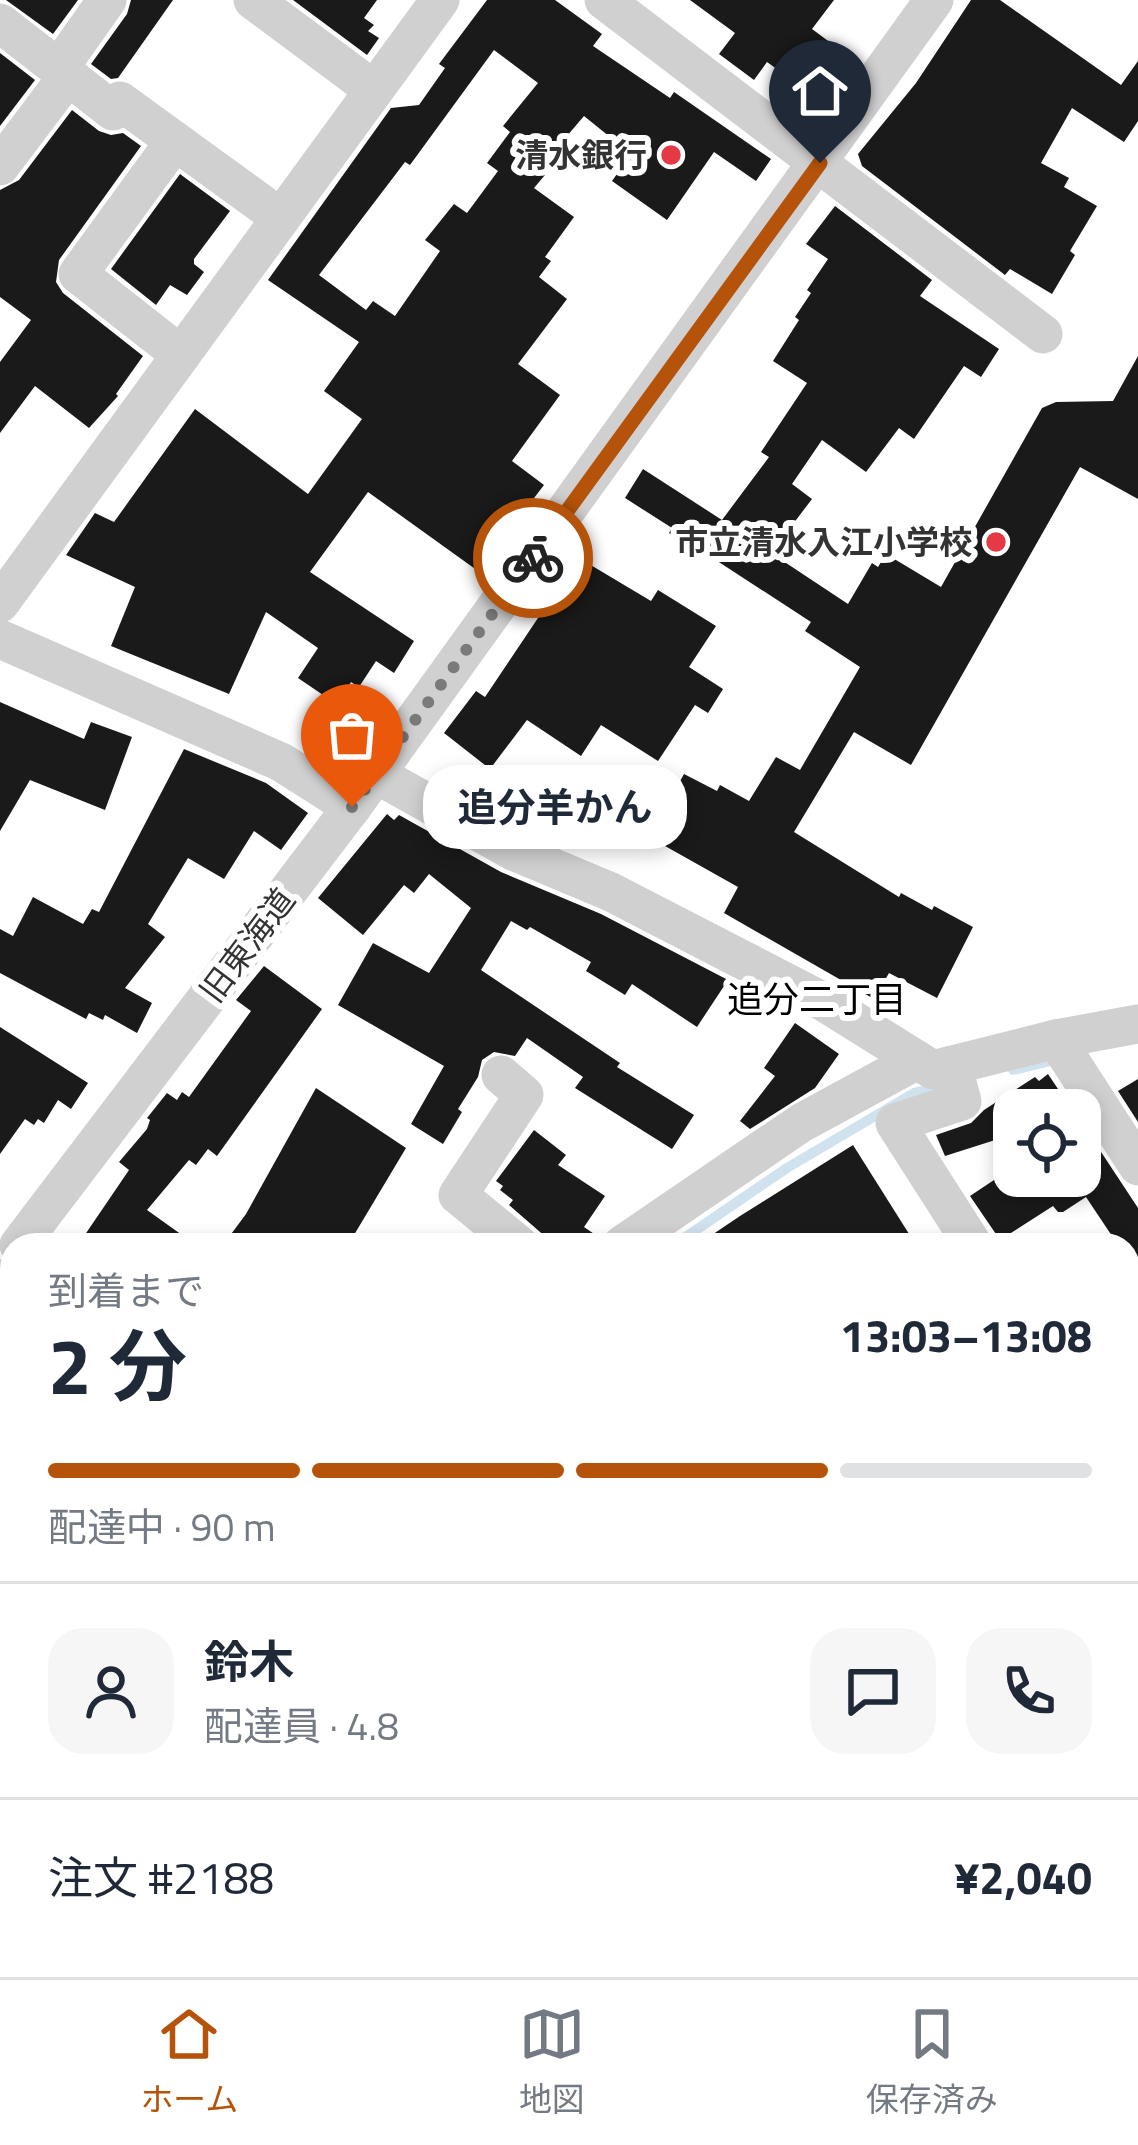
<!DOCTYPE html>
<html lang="ja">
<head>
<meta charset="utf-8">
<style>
	body { margin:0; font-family:"Titillium Web","Noto Sans JP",sans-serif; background:#f6f6f7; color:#1f2937; height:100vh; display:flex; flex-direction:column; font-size:45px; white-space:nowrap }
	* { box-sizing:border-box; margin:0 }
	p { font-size:39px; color:#747a83 }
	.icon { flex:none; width:66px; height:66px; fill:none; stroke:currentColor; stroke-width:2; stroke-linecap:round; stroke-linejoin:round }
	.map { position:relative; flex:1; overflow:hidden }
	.details { position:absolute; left:0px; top:1233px; width:1140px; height:744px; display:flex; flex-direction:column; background:#fff; border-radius:36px 36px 0 0; box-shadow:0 6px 18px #0003 }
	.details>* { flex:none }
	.tools { position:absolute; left:993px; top:1089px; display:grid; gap:24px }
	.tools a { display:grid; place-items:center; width:108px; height:108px; border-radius:24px; background:#fff; box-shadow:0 6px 18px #0003; font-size:60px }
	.pin { position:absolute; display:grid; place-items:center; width:102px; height:102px; color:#fff; margin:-123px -51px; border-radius:50% 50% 50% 0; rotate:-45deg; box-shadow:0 0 12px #0007 }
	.pin .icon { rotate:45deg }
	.courier { position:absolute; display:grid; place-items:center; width:120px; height:120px; margin:-60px; border:9px solid #b45309; border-radius:50%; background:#fff; color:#222; box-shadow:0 3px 15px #0007 }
	.bubble { position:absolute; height:84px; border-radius:36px; background:#fff; box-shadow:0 6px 18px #0003; font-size:39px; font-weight:700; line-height:84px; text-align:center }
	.summary em { font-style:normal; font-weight:700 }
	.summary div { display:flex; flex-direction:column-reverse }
	.summary { display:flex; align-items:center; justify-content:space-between; height:204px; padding:0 48px }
	h1 { font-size:78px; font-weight:700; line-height:90px }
	.bar { display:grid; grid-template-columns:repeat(4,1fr); gap:18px 12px; align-content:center; height:144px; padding:0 48px }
	.bar i { height:15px; border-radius:9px; background:#e0e1e3 }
	.bar .selected { background:#b45309 }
	.bar p { grid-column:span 4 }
	.line { display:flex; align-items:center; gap:30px; padding:0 48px; border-top:3px solid #e0e1e3 }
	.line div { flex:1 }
	.round { display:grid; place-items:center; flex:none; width:126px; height:126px; border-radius:36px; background:#f6f6f7 }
	.menu { display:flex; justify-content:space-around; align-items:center; height:168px; border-top:3px solid #e0e1e3; background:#fff; font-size:33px; color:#747a83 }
	.menu a { display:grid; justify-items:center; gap:6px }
	.menu .selected { color:#b45309 }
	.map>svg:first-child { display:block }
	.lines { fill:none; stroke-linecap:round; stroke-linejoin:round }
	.stream { stroke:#cfe2ee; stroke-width:10 }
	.building { fill:#1a1a1a; fill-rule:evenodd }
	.minor { stroke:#d0d0d0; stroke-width:39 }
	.rail { stroke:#888; stroke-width:9; stroke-dasharray:12 9; stroke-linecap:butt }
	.done { stroke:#7a7a7a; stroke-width:12; stroke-dasharray:0 21.6 }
	.route { stroke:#b45309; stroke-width:15 }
	.poi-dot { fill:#e63946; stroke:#fff; stroke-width:4.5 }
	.labels { text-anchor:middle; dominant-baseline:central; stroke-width:12; stroke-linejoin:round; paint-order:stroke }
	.poi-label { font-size:33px; font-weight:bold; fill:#333; stroke:#fff; text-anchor:end }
	.street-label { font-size:33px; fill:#333; stroke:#fff }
	.neighbourhood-label { font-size:36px; fill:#000; stroke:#fff }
</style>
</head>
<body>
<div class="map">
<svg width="1138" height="1977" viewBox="0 0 1138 1977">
	<rect width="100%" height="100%" fill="#fff"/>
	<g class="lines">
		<g class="stream">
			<polyline points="1013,1070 1059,1059"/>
			<polyline points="674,1245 787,1168 914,1093 942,1087"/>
			<polyline points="0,1847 12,1832"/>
		</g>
	</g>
	<g class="building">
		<polygon points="6,0 78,0 53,34"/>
		<polygon points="131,0 173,0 118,78 111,79 91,64 127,14"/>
		<polygon points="293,0 377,0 364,18 374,25 368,31 379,38 367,55"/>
		<path d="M487,0h68l47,34 -9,12 77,52 4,-6 97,67 -15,22 -42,-29 -47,68 -55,-39 19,-27 -47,-38 -46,54 7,5 -11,13 40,29 -29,40 6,4 -12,16 28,22 -49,65 42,31 -48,66 32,24 -66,86 -110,-79 -58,80 104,69 -20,32 -18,-12 -17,26 -8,-5 -11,17 -10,-7 -4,5 -28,-19 20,-30 -52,-36 -37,82 -118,-48 24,-59 -69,-32 29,-42 19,9 81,-113 113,85 54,-75 -38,-28 35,-49 -91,-62 123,-172 28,-3 26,-37 -6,-4zM494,50l44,33 -35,43 7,6 -23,31 11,8 -31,42 -13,-9 -29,36 15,11 -45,65 -22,-15 -7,9 -47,-35 86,-113 5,3z"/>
		<polygon points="690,0 834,0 812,29 847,55 817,98 767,62 754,80 719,54 735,33"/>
		<polygon points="971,0 1000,0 1121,85 1138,61 1138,121 1124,142 1072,108 1041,163 1069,178 1064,187 1097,206 1070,251 1075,255 1052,294 1010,269 1005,275 862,166 858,154 916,83"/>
		<polygon points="0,53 35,80 0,126"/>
		<polygon points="72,110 99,131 111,135 123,133 141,146 59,260 56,282 63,293 143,356 116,394 118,396 89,428 35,386 0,433 0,362 31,320 0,297 0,190 19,180"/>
		<polygon points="180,174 230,211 194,259 194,264 204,272 187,295 170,285 156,305 111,269"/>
		<polygon points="835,206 932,280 920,296 999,349 981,377 964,366 914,439 899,428 866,472 822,440 792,484 812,499 771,553 848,604 872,563 878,567 886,554 941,587 1042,408 1056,402 1113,401 1138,356 1138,499 1080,467 911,765 854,732 794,832 899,897 901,893 932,910 934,906 973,927 937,998 889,973 874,999 724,913 738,887 649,837 684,774 717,791 720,785 749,801 776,757 800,770 860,667 805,631 811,622 702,551 700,554 669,533 672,528 625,498 643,469 722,520 769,457 761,452 807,383 773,361 799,320 795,317 811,293 807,290 828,259 806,244"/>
		<polygon points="589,564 651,601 658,590 716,626 689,667 723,689 708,713 695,705 658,761 601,725 581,756 527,720 490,769 444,733 476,691 485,697 544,609 539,605 556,583 570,593"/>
		<polygon points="0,702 84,739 91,722 132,737 105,810 30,780 0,831"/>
		<polygon points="184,749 266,783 308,813 281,850 254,831 224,879 188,858 148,924 165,937 125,988 152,1003 137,1033 105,1015 103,1020 89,1013 86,1019 0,973 0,929 13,936 33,897 83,924 92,909 99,912"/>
		<polygon points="387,814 394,820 399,815 501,872 601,914 728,980 697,1027 632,984 625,995 586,971 591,962 530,927 527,930 511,921 481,970 620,1063 617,1067 694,1115 672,1149 575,1088 583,1077 527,1038 515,1056 494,1052 482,1060 478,1077 458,1109 462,1112 443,1144 411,1124 444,1066 338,1005 373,943 429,973 471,908 429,874 414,893 404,885 363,935 318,898"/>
		<polygon points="264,966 322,1009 217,1156 208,1149 196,1165 189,1160 147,1210 196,1245 78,1245 129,1170 119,1162 147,1129 150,1120 147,1118 167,1093 177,1100 182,1092 189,1097 251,1011 236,1000"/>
		<polygon points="795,1023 839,1054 815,1088 750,1129 740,1121 775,1076 764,1068"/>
		<polygon points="0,1027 88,1083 71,1109 58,1100 44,1123 38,1119 34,1125 25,1119 0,1154"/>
		<polygon points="1048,1074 1072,1110 1014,1110 1014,1134 945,1156 936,1135 971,1123 984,1110 1035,1077 1039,1081"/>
		<polygon points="1138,1079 1138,1122 1118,1091"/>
		<polygon points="316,1088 406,1148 348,1245 223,1245 246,1214"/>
		<polygon points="1080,1120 1138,1208 1138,1275 1128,1260 1128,1245 1118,1245 1086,1197 1063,1212 1058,1212 1053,1206 1000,1240 970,1196 1000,1176 1080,1176"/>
		<polygon points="534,1130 566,1155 558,1165 605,1196 584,1227 600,1238 598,1245 555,1245 509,1205 513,1200 500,1190 503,1186 496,1181"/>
		<polygon points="853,1145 916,1245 697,1245 740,1216"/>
	</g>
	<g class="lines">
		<g class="minor">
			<polyline points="253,0 374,90"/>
			<polyline points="604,0 1043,334"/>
			<polyline points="0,23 113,111 120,101 281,218"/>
			<polyline points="59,68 107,0"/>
			<polyline points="175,141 78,274 181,355"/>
			<polyline points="0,166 68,76"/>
			<polyline points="0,603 440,0"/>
			<polyline points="0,639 281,762 352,807"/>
			<polyline points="376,774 513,851 611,892 824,1002 933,1070 1056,1039 1138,1024"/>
			<polyline points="1056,1039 1138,1166"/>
			<polyline points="952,1065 962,1101 895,1123 973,1245"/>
			<polyline points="501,1075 524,1095 458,1195 519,1245"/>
			<polyline points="19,1245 352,807 934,0"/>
			<polyline points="622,1245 801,1123 917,1060"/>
			<polyline points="0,1279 12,1287"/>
			<polyline points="1128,1623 1131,1621"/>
			<polyline points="1128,1807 1138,1800"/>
			<polyline points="1128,1883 1138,1898"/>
			<polyline points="0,1936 12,1930"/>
			<polyline points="421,1965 436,1977"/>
			<polyline points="356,1977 368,1965"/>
			<polyline points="603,1977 622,1965"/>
			<polyline points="891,1977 908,1965"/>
		</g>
		<g class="rail">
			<polyline points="1128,1683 1138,1676"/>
			<polyline points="1128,1706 1138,1699"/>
			<polyline points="1128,1738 1138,1731"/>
			<polyline points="1128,1761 1138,1754"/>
			<polyline points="707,1977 724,1965"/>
			<polyline points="737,1977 754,1965"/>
			<polyline points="786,1977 803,1965"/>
			<polyline points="818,1977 835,1965"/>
		</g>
	</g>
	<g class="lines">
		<polyline class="done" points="352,807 533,558"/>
		<polyline class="route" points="533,558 820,163"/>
	</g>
	<g class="poi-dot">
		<circle cx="671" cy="155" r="12"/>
		<circle cx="996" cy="542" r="12"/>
	</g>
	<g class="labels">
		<g class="poi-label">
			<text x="647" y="155">清水銀行</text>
			<text x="972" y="542">市立清水入江小学校</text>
		</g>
		<g class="street-label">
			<text transform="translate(247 945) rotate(-53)">旧東海道</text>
		</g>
		<g class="neighbourhood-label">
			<text x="817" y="998">追分二丁目</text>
		</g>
	</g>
</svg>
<div class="tools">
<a><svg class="icon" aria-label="locate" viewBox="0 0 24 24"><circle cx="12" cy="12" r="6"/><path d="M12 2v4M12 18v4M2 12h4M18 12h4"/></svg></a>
</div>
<div class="pin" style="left:352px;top:807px;background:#ea580c"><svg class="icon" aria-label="bag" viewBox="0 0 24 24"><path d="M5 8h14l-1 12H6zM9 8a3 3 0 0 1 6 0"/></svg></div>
<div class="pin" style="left:820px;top:163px;background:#1f2937"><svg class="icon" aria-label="home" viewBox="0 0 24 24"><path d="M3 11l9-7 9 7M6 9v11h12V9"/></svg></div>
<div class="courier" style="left:533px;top:558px"><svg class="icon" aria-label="bike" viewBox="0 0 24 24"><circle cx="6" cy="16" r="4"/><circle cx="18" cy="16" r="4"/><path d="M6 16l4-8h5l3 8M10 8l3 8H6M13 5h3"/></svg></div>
<div class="bubble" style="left:423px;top:765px;width:264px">追分羊かん</div>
<section class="details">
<div class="summary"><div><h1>2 分</h1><p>到着まで</p></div><em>13:03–13:08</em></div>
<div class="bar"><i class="selected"></i><i class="selected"></i><i class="selected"></i><i></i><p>配達中 · 90 m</p></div>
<div class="line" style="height:216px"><a class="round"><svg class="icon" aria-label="person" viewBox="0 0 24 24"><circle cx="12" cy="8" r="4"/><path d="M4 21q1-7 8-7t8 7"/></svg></a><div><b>鈴木</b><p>配達員 · 4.8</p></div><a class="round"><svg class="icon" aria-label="chat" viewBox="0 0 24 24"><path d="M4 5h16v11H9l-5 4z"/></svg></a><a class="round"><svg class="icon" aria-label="phone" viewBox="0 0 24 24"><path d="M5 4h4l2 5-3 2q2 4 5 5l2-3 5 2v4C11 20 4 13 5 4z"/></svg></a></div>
<div class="line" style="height:156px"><div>注文 #2188</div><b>¥2,040</b></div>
</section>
</div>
<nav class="menu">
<a class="selected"><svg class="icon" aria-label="home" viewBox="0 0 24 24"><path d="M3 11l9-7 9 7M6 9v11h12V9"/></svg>ホーム</a>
<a><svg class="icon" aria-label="map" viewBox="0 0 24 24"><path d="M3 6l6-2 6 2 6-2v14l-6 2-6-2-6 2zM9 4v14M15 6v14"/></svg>地図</a>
<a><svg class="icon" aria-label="saved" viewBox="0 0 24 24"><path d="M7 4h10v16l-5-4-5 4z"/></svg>保存済み</a>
</nav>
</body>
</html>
